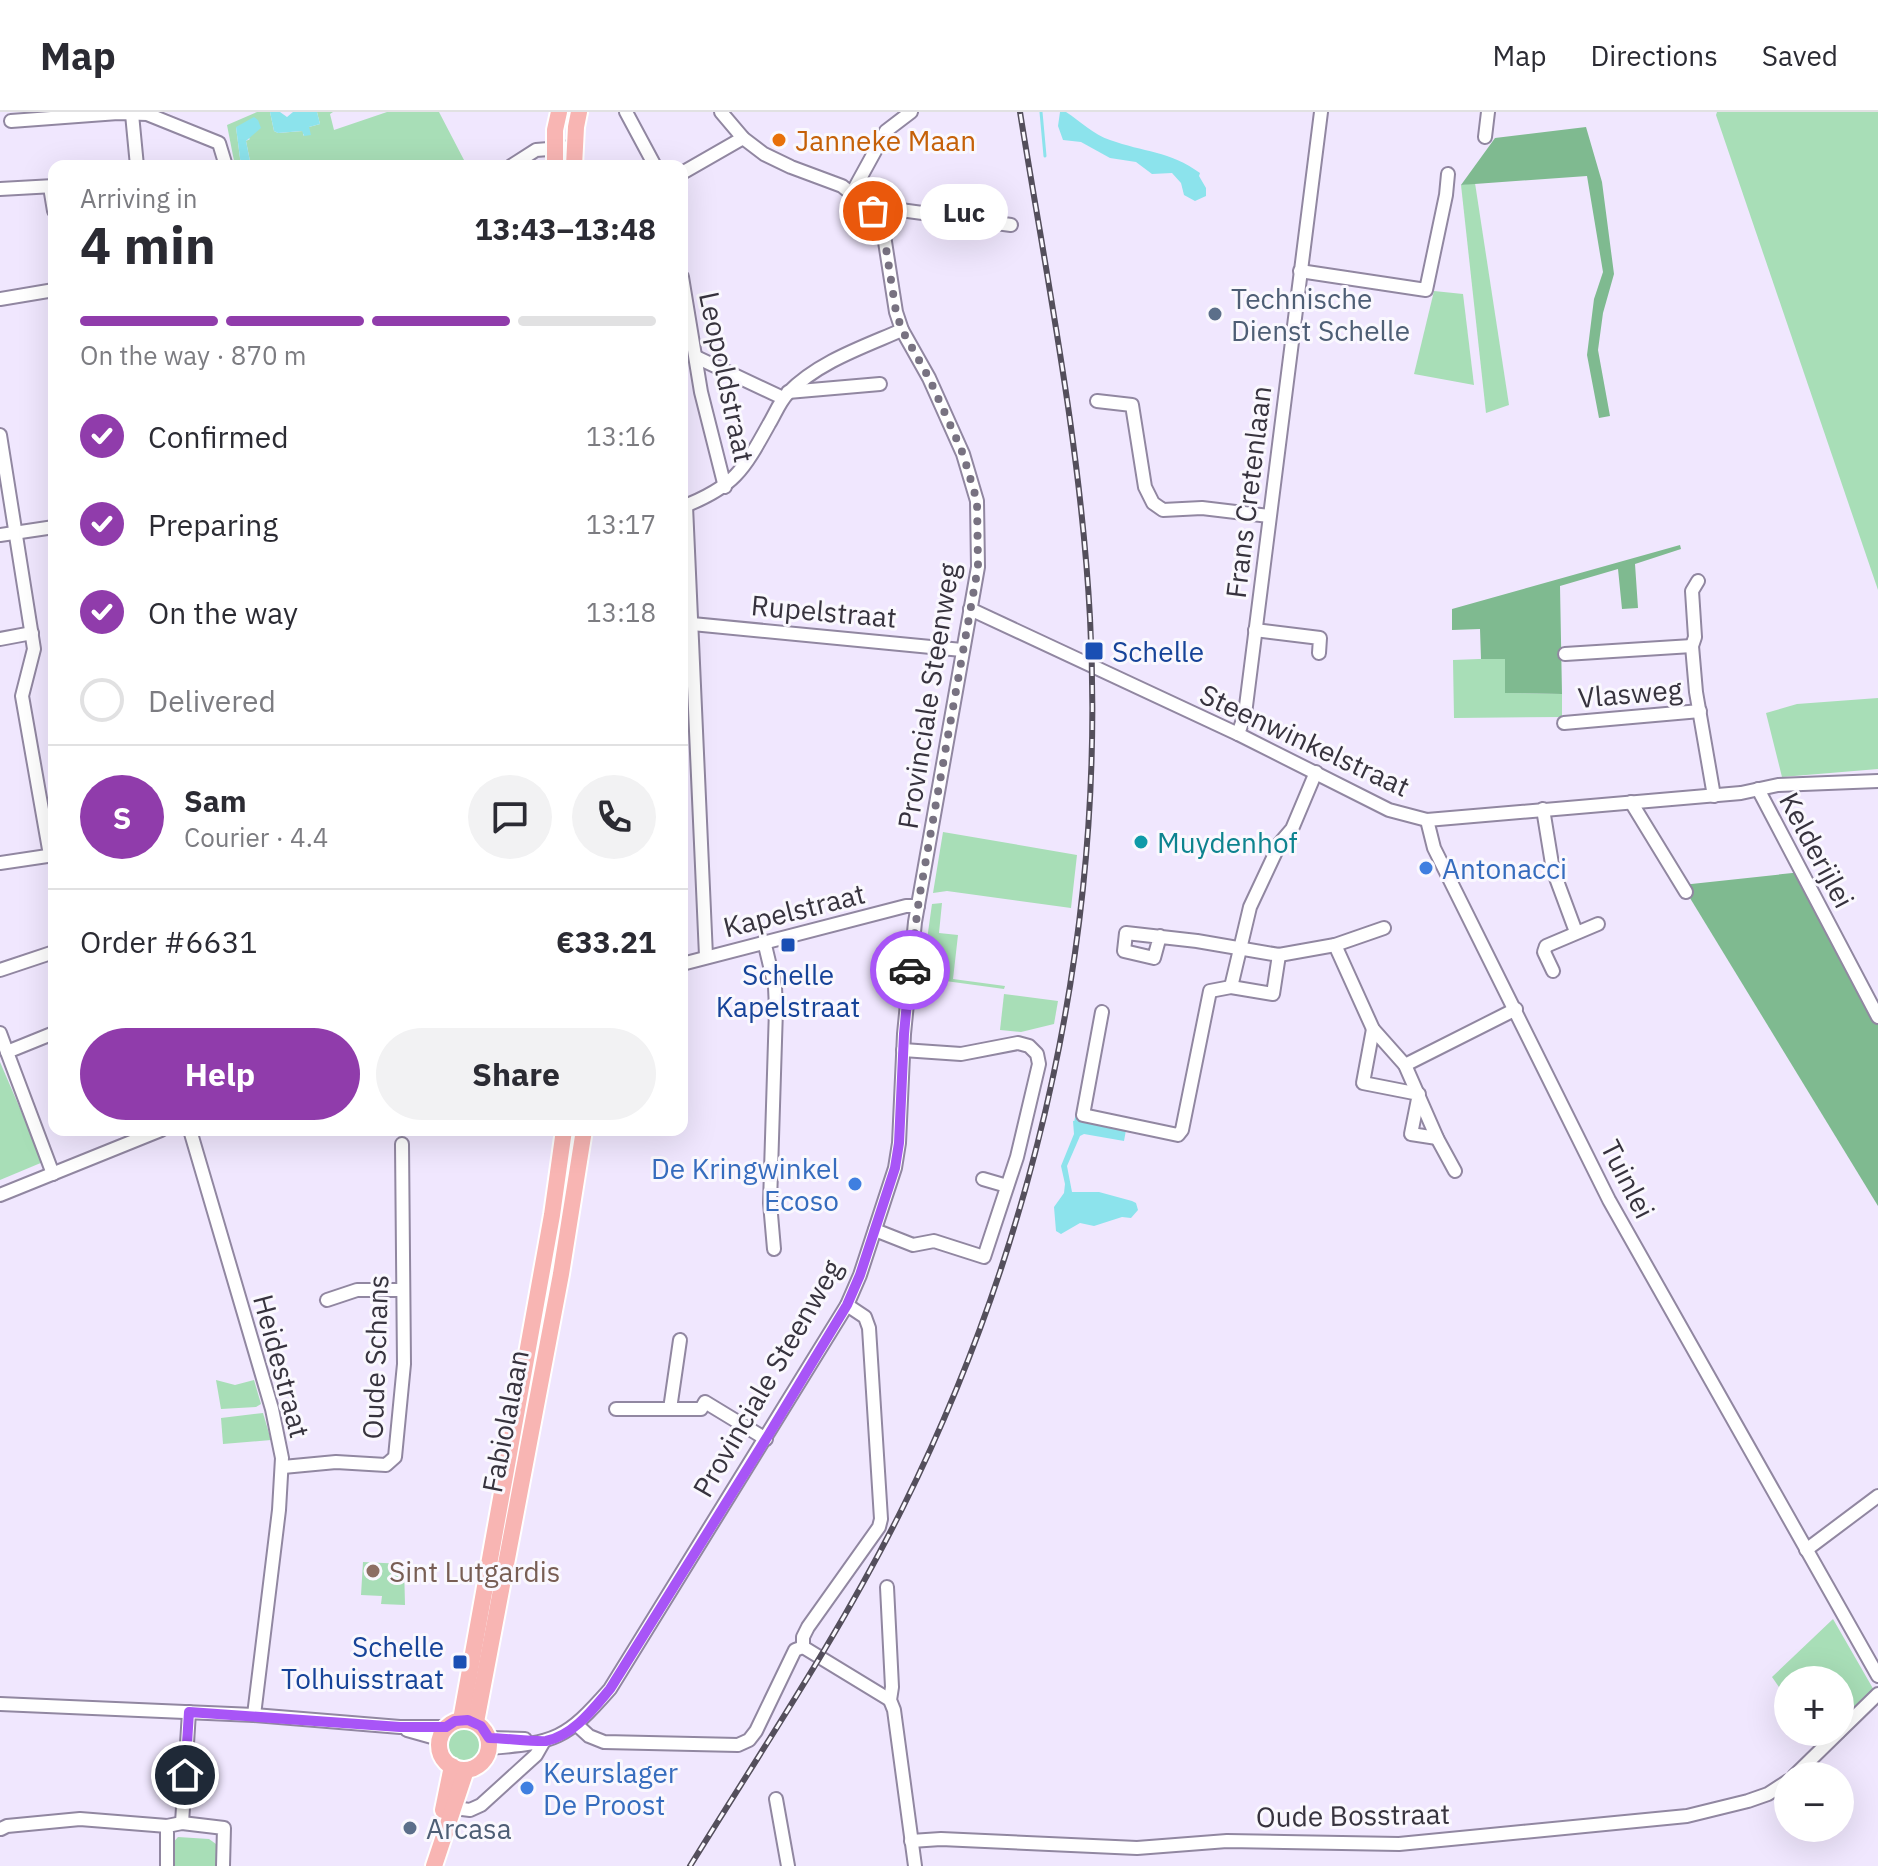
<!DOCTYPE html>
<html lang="en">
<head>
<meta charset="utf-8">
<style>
	body { margin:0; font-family:"IBM Plex Sans",sans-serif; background:#f2f2f3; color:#2b2b33; height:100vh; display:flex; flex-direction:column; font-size:30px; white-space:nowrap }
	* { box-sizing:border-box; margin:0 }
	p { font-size:26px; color:#7c7c81 }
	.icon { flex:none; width:44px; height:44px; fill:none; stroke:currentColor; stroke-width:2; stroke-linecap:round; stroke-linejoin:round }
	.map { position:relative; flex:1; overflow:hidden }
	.details { position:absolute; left:48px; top:48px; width:640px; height:976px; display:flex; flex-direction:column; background:#fff; border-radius:16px; box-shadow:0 8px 32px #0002 }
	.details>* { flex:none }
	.controls { position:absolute; left:1774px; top:1554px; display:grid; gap:16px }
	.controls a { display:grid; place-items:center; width:80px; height:80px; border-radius:50%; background:#fff; box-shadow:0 8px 32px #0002; font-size:40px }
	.pin { position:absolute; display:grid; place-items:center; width:68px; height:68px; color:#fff; margin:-34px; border:4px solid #fff; border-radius:50%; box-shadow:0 2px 8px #0007 }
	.courier { position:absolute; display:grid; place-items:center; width:80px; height:80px; margin:-40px; border:6px solid #a855f7; border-radius:50%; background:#fff; color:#222; box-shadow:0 2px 10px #0007 }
	.bubble { position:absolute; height:56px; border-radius:28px; background:#fff; box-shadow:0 8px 32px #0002; font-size:26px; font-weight:700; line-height:56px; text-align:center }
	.head em { font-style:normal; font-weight:700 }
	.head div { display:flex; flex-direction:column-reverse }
	.head { display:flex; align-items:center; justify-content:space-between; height:136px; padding:0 32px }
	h1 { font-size:52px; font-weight:700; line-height:60px }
	.bar { display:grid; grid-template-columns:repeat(4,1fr); gap:12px 8px; align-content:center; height:96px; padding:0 32px }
	.bar i { height:10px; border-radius:6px; background:#e1e1e2 }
	.bar .on { background:#903cab }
	.bar p { grid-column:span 4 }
	.line { display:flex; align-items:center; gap:20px; padding:0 32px; border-top:2px solid #e1e1e2 }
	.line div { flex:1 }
	.round { display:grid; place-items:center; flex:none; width:84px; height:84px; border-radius:42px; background:#f2f2f3 }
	ol { padding:0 32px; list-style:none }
	li { display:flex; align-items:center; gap:24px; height:88px }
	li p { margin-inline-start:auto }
	li .icon { padding:8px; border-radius:50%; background:#903cab; color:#fff; stroke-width:4 }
	li:last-child { color:#7c7c81 }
	li i { width:44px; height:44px; border:4px solid #e1e1e2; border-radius:50% }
	.action { display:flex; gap:16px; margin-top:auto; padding:16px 32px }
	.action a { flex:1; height:92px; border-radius:48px; background:#903cab; color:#fff; font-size:32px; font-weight:700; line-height:92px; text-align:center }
	.action a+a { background:#f2f2f3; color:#2b2b33 }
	header { display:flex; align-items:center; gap:48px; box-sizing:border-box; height:112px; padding:0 40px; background:#fff; border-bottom:2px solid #e1e1e2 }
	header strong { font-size:38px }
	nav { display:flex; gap:44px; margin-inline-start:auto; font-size:28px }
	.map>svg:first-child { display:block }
	.green { fill:#a8deb7 }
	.forest { fill:#7fba90 }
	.water { fill:#8ce3ec }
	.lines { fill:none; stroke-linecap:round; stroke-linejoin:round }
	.stream { stroke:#8ce3ec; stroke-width:3 }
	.minor-casing { stroke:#9187a1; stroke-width:16 }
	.major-casing { stroke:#fff; stroke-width:20 }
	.minor { stroke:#fff; stroke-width:12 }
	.major { stroke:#f8b5b3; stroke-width:16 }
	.rail-casing { stroke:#544f5c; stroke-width:6 }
	.rail { stroke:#faf8fe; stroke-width:3; stroke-dasharray:9; stroke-linecap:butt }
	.done { stroke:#787281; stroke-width:8; stroke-dasharray:0 14.4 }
	.route { stroke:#a855f7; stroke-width:10 }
	.food-dot { fill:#e8710a; stroke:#faf8fe; stroke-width:3 }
	.service-dot { fill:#5c6f8a; stroke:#faf8fe; stroke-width:3 }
	.transit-dot { fill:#1a4fb4; stroke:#faf8fe; stroke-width:3 }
	.culture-dot { fill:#0f9aa8; stroke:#faf8fe; stroke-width:3 }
	.shop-dot { fill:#3f7fe0; stroke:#faf8fe; stroke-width:3 }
	.education-dot { fill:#8d6e63; stroke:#faf8fe; stroke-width:3 }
	.labels { text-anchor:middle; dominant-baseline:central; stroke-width:6; stroke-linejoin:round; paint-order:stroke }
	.food-label { font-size:28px; fill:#c56008; stroke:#faf8fe; text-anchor:start }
	.service-label { font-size:28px; fill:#4e5e75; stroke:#faf8fe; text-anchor:start }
	.street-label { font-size:28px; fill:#37333e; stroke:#faf8fe }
	.transit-label { font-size:28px; fill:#164399; stroke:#faf8fe; text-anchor:start }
	.culture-label { font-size:28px; fill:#0d838f; stroke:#faf8fe; text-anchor:start }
	.shop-label { font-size:28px; fill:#366cbe; stroke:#faf8fe; text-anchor:start }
	.education-label { font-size:28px; fill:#785e54; stroke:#faf8fe; text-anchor:start }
</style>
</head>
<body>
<header>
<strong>Map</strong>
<nav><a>Map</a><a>Directions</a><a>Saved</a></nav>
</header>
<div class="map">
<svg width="1878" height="1754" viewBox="0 0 1878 1754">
	<rect width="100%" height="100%" fill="#f0e7fe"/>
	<g class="green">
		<polygon points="257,0 270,0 274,19 278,21 303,19 303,24 309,15 320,12 317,0 333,0 330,2 334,18 387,0 439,0 464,48 461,54 251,54 246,29 250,27 236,15 241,54 235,54 227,13"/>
		<polygon points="1717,0 1878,0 1878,478 1716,3"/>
		<polygon points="1475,71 1509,293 1486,301 1461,73"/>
		<polygon points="1434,179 1463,182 1474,273 1414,262"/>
		<polygon points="1505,546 1505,581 1562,582 1562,605 1454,606 1453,548"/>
		<polygon points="1878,586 1878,657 1782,665 1766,601 1797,592"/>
		<polygon points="943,720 1077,743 1071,796 947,779 933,781"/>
		<polygon points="942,791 939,821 958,823 953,867 1005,874 1004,877 931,867 931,864 922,863 932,792"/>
		<polygon points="1004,882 1058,889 1054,912 1021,920 1000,918"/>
		<polygon points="0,950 43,1050 0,1068"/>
		<polygon points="216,1268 235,1273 254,1268 261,1292 256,1295 221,1297"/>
		<polygon points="263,1301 271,1328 223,1332 221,1306"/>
		<polygon points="363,1450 404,1452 405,1493 381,1492 382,1484 361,1483"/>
		<polygon points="1833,1507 1875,1580 1840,1615 1840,1568 1788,1568 1788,1588 1772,1565"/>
		<circle cx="464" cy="1633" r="18"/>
		<polygon points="178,1725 209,1727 216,1732 217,1754 171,1754 171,1733"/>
	</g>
	<g class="forest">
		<polygon points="1586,15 1602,70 1614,162 1603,201 1598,238 1610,304 1599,306 1587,243 1594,187 1603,160 1587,64 1461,73 1495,26"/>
		<polygon points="1680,433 1681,437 1635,452 1638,496 1622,497 1618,457 1560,474 1562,582 1505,581 1505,547 1481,547 1480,517 1452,518 1452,497"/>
		<polygon points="1802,760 1878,905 1878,1094 1682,773"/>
	</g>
	<g class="water">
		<polygon points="270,0 280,0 287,5 293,0 317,0 320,12 309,15 311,23 304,24 302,19 278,21 274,19"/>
		<path d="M1060,0h6c14,9 28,23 44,28 33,12 60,11 90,33l-1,3 7,12v8l-11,5 -11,-6 -3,-12 -9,-10 -20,1 -16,-12 -26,-4 -29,-16 -18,-2 -5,-14z"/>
		<polygon points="254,5 258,8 261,16 246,29 251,54 241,54 236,15"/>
		<polygon points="1078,1008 1126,1018 1124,1029 1084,1022 1080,1024 1067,1054 1072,1080 1099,1080 1132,1089 1136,1091 1138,1098 1131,1106 1122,1105 1094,1114 1080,1111 1061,1122 1056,1119 1054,1095 1064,1081 1065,1072 1061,1054 1074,1022 1073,1009"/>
	</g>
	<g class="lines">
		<g class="stream">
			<polyline points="1041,0 1045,44"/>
			<polyline points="1076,1008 1091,928"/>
		</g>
		<g class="minor-casing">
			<g id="minor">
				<polyline points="626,0 655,54"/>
				<polyline points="132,2 137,54"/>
				<polyline points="11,9 118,1 147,2 219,31 226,54"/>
				<polyline points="1485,25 1488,0"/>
				<polyline points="511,54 536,38 574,35"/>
				<polyline points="682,61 743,26"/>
				<polyline points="50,75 54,99"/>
				<polyline points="0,77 54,74"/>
				<polyline points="852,81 886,19 911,0"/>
				<polyline points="873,99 893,97 1011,113"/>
				<polyline points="1300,159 1426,178 1446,83 1448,62"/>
				<polyline points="682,165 701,280 725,375"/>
				<polyline points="0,187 54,178"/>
				<polyline points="696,245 783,286"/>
				<polyline points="788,280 880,272"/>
				<polyline points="1097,289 1132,293 1145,375 1153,391 1163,398 1202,396 1269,404"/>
				<polyline points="0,323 34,537 22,584 50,743"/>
				<polyline points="686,394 706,844"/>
				<path d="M682,395c52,-20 61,-36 87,-83 6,-10 11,-23 19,-31 30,-31 75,-46 114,-63"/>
				<polyline points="0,423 54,415"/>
				<polyline points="1698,469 1692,479 1695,525 1692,534 1696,580 1714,684"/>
				<polyline points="970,497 1238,622 1389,698 1427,708 1741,681 1778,673 1878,669"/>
				<polyline points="682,511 962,538"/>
				<polyline points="1255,518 1320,526 1319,541"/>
				<polyline points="0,527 32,521"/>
				<polyline points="1565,542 1692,534"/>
				<polyline points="1564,611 1700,599"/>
				<polyline points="1238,622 1245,602 1321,0"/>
				<polyline points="1758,677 1878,905"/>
				<polyline points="1631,690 1686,780"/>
				<polyline points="1543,697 1553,758 1576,820"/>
				<polyline points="1427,708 1434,736 1609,1088 1878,1564"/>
				<polyline points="0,751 54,743"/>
				<polyline points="1160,824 1154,846 1124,839 1126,821 1197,829 1279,843 1335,833 1384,816"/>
				<polyline points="764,829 775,875 776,897 770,1091 774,1137"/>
				<polyline points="1335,833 1373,917 1405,953 1437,1026 1455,1059"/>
				<polyline points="682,852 906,794 918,794"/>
				<polyline points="0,858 54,840"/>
				<polyline points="1553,859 1544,840 1546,834 1598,812"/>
				<polyline points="1231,875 1250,795 1280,731 1292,717 1316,660"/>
				<polyline points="1102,900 1083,1003 1178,1023 1182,1018 1210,879 1231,875 1273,882 1279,843"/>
				<polyline points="1373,917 1363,971 1419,982 1411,1022 1437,1026"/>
				<polyline points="0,921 7,940"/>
				<polyline points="1405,953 1516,897"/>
				<polyline points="190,1018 272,1297 282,1346 279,1398 254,1603"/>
				<polyline points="53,1062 7,940 54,921"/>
				<polyline points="983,1067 1007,1074"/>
				<polyline points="0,1083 161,1018"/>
				<polyline points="875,1118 913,1133 934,1129 984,1145 1017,1045 1039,952 1037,942 1029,934 1018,931 961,942 903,938"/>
				<polyline points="327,1188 357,1178 402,1178"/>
				<polyline points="616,1297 701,1297 705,1290 766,1327"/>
				<polyline points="670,1297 680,1228"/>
				<polyline points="283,1355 336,1350 386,1353 395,1345 404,1252 402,1032"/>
				<polyline points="1806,1438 1878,1384"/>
				<polyline points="887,1475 892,1575 890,1588 894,1598 915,1754"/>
				<polyline points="803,1535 803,1525 808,1515 879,1415 881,1407 869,1216 865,1205 847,1193"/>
				<polyline points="803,1535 890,1588"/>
				<polyline points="0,1592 254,1603 400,1615 446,1615"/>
				<polyline points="577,1613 589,1624 604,1630 738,1633 749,1628 756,1619 795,1538 803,1535"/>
				<polyline points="407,1618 439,1627"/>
				<polyline points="1840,1619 1878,1582"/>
				<polyline points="489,1626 525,1627"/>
				<path d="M489,1636c67,-5 77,-9 121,-59l237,-384 13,-30 35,-107 4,-25 5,-109 11,-112 63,-355 -1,-66 -14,-47 -34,-76 -27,-48 -6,-18 -13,-83 -10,-18 -31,-25 -51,-19 -27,-13 -21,-16 -22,-26"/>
				<polyline points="1794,1664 1839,1620"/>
				<polyline points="776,1687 788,1754"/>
				<polyline points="454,1696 470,1698 481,1693 536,1643 544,1629"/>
				<polyline points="182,1711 189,1600"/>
				<polyline points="1,1717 7,1714 80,1707 167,1714"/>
				<polyline points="911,1729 941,1727 1137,1736 1227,1729 1399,1732 1687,1704 1748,1689 1768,1682 1788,1669"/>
				<polyline points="167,1754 167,1714 182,1711 224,1716 223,1754"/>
			</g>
		</g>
		<g class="major-casing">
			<g id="major">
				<polyline points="555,54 555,18 559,0"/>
				<polyline points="574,54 576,15 579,0"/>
				<circle cx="464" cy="1633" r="25"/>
				<polyline points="461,1608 552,1103 564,1018"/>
				<polyline points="476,1610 561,1162 584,1018"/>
				<polyline points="443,1698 452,1654"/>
				<polyline points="434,1754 466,1658"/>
			</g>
		</g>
		<use href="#minor" class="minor"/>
		<use href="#major" class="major"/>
		<g class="rail-casing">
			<path id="rail" d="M690,1754c73,-118 151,-234 213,-359 136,-274 203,-583 187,-889 -9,-170 -43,-338 -70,-506"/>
		</g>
		<use href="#rail" class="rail"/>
	</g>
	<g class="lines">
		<polyline class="done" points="873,99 883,117 896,200 902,218 929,266 953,319 963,342 977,389 978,455 919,787 910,858"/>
		<path class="route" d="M185,1663l4,-63 211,15h46l9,-6 13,-1 13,6 8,12c13,0 47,4 57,3 28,-6 47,-32 64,-52l156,-250 81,-134 13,-30 35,-107 4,-25 5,-109 6,-64"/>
	</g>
	<circle class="food-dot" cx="779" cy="28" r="8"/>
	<g class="service-dot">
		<circle cx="1215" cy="202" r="8"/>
		<circle cx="410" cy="1716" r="8"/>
	</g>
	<g class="transit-dot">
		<rect x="1084" y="529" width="20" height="20" rx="4"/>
		<rect x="780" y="825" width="16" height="16" rx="4"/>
		<rect x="452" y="1542" width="16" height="16" rx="4"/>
	</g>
	<circle class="culture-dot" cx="1141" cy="730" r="8"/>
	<g class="shop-dot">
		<circle cx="1426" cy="756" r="8"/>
		<circle cx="855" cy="1072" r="8"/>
		<circle cx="527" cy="1676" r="8"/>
	</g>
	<circle class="education-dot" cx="373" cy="1459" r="8"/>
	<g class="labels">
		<g class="food-label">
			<text x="795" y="28">Janneke Maan</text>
		</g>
		<g class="service-label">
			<text x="1231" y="186">Technische<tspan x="1231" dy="32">Dienst Schelle</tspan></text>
			<text x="426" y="1716">Arcasa</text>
		</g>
		<g class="street-label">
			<text transform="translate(727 265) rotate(78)">Leopoldstraat</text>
			<text transform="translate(1248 380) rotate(-83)">Frans Cretenlaan</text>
			<text transform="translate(824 499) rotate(5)">Rupelstraat</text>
			<text transform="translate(1630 581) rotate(-5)">Vlasweg</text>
			<text transform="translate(928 584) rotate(-81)">Provinciale Steenweg</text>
			<text transform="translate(1305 628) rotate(25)">Steenwinkelstraat</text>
			<text transform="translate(1817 738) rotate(62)">Kelderijlei</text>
			<text transform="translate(794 798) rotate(-14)">Kapelstraat</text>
			<text transform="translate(1628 1067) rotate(63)">Tuinlei</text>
			<text transform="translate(375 1245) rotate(-88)">Oude Schans</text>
			<text transform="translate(282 1254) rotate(75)">Heidestraat</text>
			<text transform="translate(767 1266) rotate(-60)">Provinciale Steenweg</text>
			<text transform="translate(505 1309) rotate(-79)">Fabiolalaan</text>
			<text transform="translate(1353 1703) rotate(-1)">Oude Bosstraat</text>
		</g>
		<g class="transit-label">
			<text x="1112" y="539">Schelle</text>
			<text x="788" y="862" text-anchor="middle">Schelle<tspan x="788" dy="32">Kapelstraat</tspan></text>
			<text x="444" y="1534" text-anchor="end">Schelle<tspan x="444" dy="32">Tolhuisstraat</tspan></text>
		</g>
		<g class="culture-label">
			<text x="1157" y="730">Muydenhof</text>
		</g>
		<g class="shop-label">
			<text x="1442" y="756">Antonacci</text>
			<text x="839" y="1056" text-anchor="end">De Kringwinkel<tspan x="839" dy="32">Ecoso</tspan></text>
			<text x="543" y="1660">Keurslager<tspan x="543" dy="32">De Proost</tspan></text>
		</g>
		<g class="education-label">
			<text x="389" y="1459">Sint Lutgardis</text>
		</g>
	</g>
</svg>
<div class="controls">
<a>+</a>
<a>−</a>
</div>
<div class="pin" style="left:873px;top:99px;background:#ea580c"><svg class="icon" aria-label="bag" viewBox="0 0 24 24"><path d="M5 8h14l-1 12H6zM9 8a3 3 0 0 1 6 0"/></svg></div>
<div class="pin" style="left:185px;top:1663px;background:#1f2937"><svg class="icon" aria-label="home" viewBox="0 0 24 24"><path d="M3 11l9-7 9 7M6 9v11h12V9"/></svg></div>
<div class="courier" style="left:910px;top:858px"><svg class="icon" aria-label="car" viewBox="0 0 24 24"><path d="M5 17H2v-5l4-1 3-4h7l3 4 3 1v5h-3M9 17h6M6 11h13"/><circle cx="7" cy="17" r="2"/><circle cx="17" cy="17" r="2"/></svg></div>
<div class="bubble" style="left:920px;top:72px;width:88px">Luc</div>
<section class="details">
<div class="head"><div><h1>4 min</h1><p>Arriving in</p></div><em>13:43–13:48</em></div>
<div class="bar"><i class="on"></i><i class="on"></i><i class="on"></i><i></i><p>On the way · 870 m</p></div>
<ol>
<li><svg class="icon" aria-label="check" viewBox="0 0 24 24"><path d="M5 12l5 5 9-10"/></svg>Confirmed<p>13:16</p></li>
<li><svg class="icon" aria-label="check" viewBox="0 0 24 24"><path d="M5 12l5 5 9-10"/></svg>Preparing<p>13:17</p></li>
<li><svg class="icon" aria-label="check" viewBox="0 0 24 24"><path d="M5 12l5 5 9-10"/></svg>On the way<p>13:18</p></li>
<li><i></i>Delivered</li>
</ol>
<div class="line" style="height:144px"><b class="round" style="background:#903cab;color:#fff">S</b><div><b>Sam</b><p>Courier · 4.4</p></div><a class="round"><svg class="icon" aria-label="chat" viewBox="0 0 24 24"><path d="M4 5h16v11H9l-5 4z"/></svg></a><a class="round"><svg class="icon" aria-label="phone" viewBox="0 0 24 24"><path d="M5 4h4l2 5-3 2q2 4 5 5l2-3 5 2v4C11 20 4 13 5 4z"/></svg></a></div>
<div class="line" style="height:104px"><div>Order #6631</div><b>€33.21</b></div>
<div class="action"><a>Help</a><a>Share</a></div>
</section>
</div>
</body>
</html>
